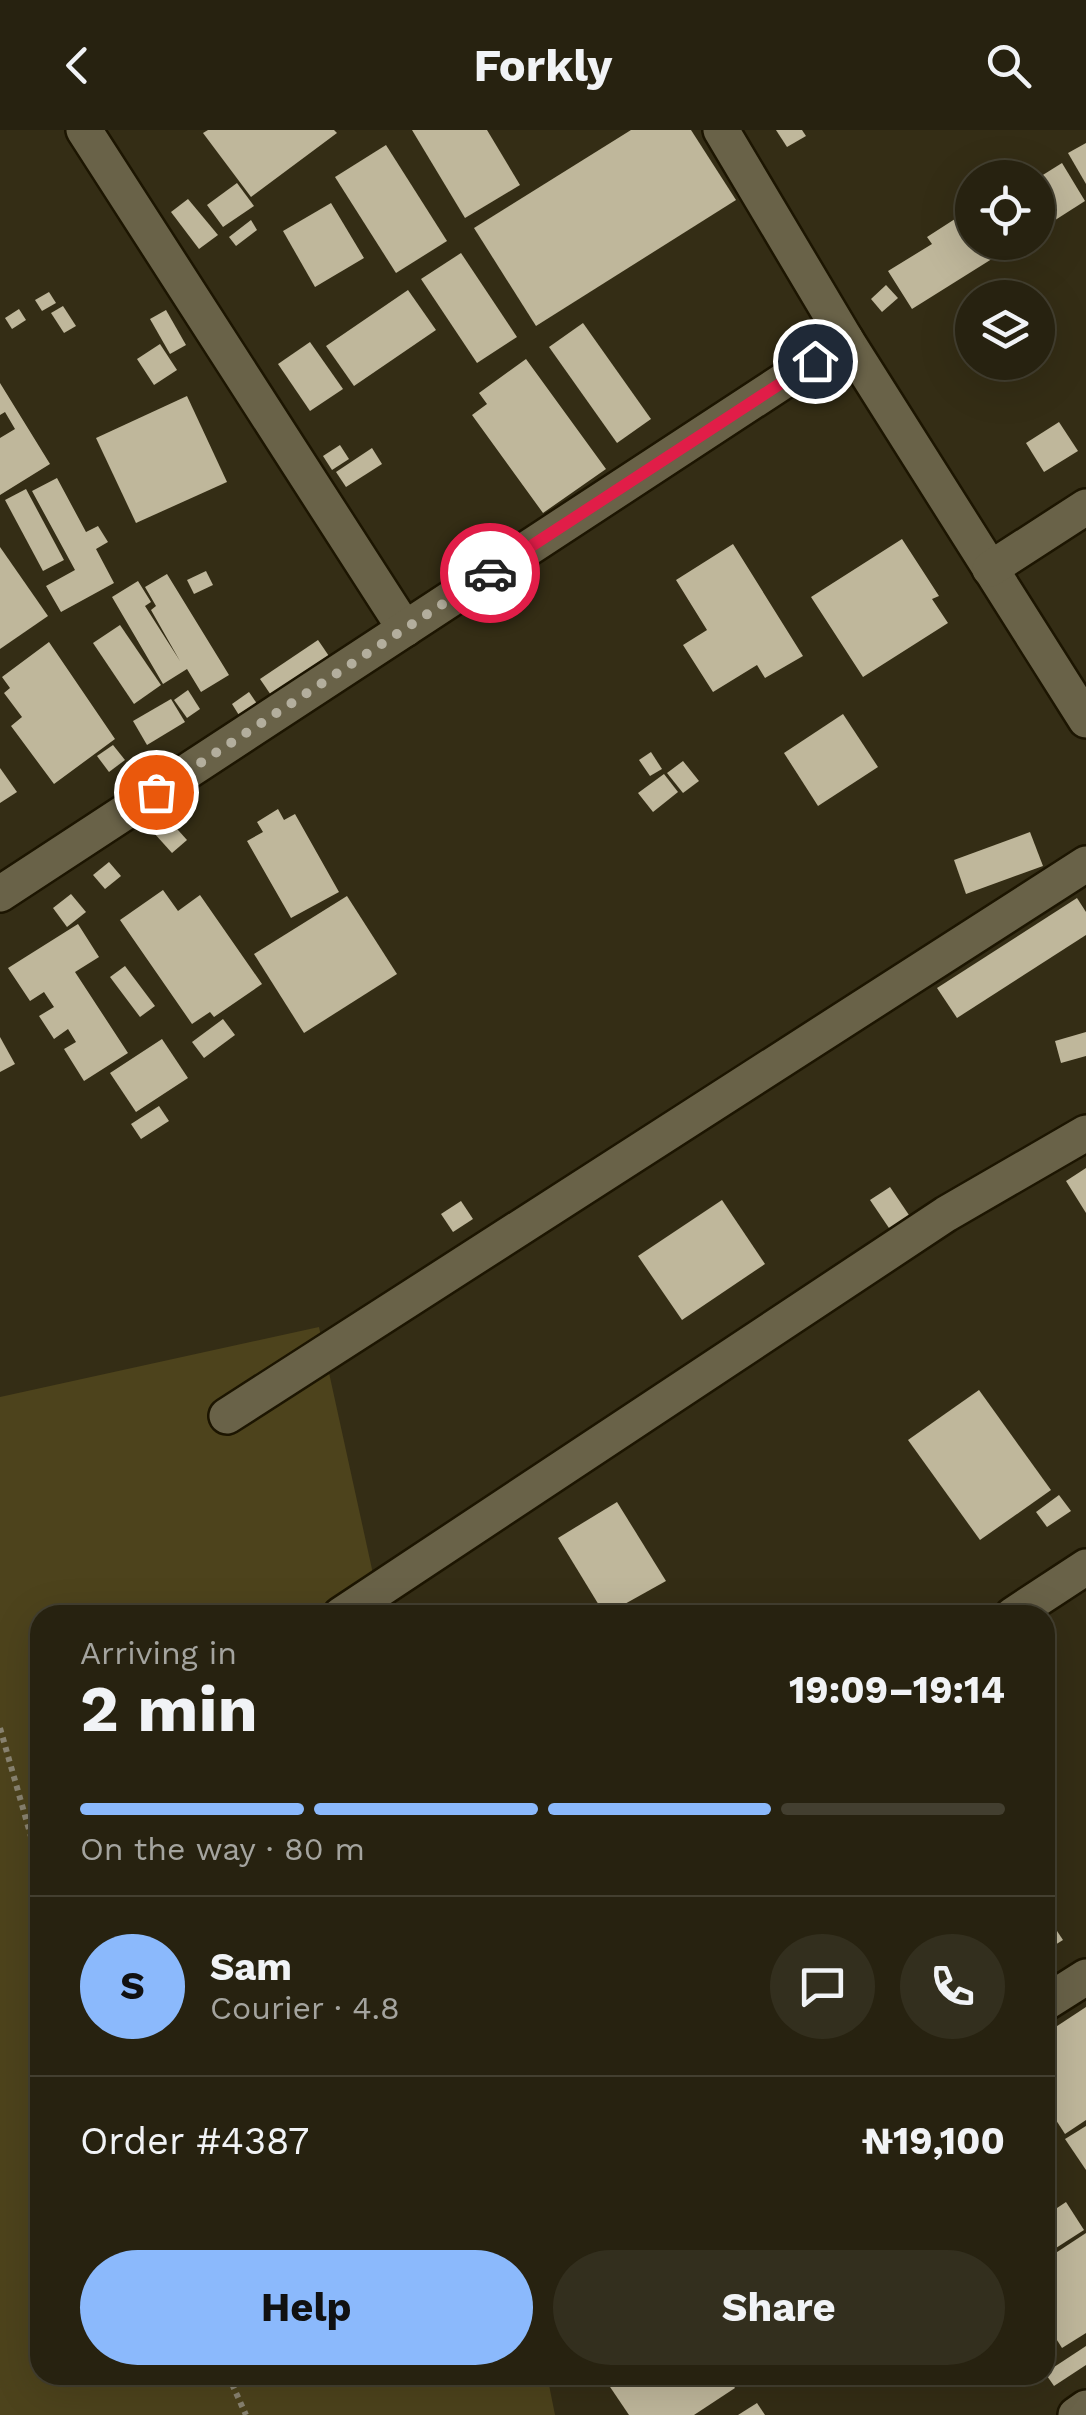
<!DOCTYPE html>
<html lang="en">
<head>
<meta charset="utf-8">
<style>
	body { margin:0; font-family:"Work Sans",sans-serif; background:#332f1e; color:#f1f3f6; height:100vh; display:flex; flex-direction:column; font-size:38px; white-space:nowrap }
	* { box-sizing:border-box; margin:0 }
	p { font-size:32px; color:#a4a49f }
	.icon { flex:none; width:55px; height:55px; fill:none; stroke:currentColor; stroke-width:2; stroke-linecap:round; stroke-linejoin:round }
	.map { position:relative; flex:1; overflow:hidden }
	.side { position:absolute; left:30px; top:1475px; width:1025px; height:780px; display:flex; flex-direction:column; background:#272210; border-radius:30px; box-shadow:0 10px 40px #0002,0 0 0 2px #433f30 }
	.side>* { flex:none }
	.controls { position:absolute; left:955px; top:30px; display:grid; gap:20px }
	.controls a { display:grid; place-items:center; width:100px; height:100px; border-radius:50%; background:#272210; box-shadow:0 10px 40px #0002,0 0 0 2px #433f30; font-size:50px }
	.pin { position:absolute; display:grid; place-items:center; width:85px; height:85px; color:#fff; margin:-42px; border:5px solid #fff; border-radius:50%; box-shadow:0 2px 10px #0007 }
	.courier { position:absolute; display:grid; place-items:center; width:100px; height:100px; margin:-50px; border:8px solid #e11d48; border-radius:50%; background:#fff; color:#222; box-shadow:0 2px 12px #0007 }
	.head em { font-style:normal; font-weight:700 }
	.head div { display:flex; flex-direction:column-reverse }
	.head { display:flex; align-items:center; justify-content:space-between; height:170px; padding:0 50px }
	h1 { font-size:65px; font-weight:700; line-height:75px }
	.bar { display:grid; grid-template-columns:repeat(4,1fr); gap:15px 10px; align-content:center; height:120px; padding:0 50px }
	.bar i { height:12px; border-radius:8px; background:#433f30 }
	.bar .active { background:#8bb9fc }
	.bar p { grid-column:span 4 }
	.line { display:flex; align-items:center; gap:25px; padding:0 50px; border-top:2px solid #433f30 }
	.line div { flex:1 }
	.round { display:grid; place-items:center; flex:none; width:105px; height:105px; border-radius:52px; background:#332f1e }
	.primary-button { display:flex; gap:20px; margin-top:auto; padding:20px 50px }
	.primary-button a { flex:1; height:115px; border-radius:60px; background:#8bb9fc; color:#111; font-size:40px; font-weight:700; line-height:115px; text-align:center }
	.primary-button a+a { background:#332f1e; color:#f1f3f6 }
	header { display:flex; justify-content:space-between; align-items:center; height:130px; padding:0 50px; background:#272210; font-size:45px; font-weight:700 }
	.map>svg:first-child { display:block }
	.green { fill:#4d431c }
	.building { fill:#bfb79b }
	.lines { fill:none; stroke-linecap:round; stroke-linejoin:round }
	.minor-casing { stroke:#1c1501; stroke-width:40 }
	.path { stroke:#898370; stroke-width:6; stroke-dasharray:5 5; stroke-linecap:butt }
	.minor { stroke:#696248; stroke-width:35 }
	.done { stroke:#b3ae9d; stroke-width:10; stroke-dasharray:0 18 }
	.route { stroke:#e11d48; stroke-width:12 }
</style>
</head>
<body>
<header><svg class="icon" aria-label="back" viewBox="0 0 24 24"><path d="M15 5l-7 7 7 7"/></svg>Forkly<svg class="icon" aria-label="search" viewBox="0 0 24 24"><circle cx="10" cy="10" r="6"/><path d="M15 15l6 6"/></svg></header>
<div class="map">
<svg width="1086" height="2285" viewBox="0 0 1086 2285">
	<rect width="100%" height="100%" fill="#342d15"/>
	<polygon class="green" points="319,1197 382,1485 40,1485 40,2245 547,2245 555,2285 0,2285 0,1267"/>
	<g class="building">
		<polygon points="208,0 334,0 337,3 251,67 203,3"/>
		<polygon points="412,0 487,0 520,55 465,88"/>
		<polygon points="631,0 691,0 736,70 536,196 474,98"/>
		<polygon points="776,0 802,0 806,6 787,17"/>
		<polygon points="1086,13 1086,54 1068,23"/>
		<polygon points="386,15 447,111 396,143 335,47"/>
		<polygon points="1062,33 1085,71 1038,101 1038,48"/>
		<polygon points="237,53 254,76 223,97 207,75"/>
		<polygon points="188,69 218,105 199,119 171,82"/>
		<polygon points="331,73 364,128 315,157 283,101"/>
		<polygon points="972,78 972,112 1019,112 912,179 888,141 932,114 927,107"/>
		<polygon points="251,90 257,100 236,116 229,107"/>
		<polygon points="461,123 517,207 477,233 421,149"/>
		<polygon points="886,155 898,168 882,182 871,169"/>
		<polygon points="408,160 436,200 354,256 326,216"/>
		<polygon points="49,162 56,173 42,181 35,170"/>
		<polygon points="63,176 76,196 64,203 51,183"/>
		<polygon points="19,179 26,190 12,199 5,188"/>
		<polygon points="166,180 186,215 170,224 150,189"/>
		<polygon points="583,193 651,289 617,313 549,217"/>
		<polygon points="310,212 343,259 310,281 278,234"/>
		<polygon points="160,214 177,240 154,255 137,229"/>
		<polygon points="526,229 606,339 543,383 472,285 487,274 479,263"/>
		<polygon points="0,253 50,334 0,365 0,308 15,299 5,282 0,285"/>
		<polygon points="187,266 227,352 136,393 96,308"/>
		<polygon points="1059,292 1078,321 1044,342 1026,313"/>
		<polygon points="340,315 349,329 332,340 323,326"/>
		<polygon points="372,318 382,334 346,357 336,342"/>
		<polygon points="57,348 86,402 98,396 108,412 96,419 114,453 61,482 46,456 75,440 32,361"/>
		<polygon points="26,359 64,430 43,441 5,370"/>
		<polygon points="902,409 939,466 932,469 948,493 863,547 811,467"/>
		<polygon points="733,414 803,526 765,548 757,535 713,562 683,515 707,500 676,450"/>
		<polygon points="0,417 48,486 0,519"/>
		<polygon points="206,441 213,455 194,464 187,450"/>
		<polygon points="167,444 229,545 201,562 187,539 163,554 112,467 138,451 151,472 145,476 180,531 151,480 156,476 145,457"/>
		<polygon points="120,495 161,555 134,574 93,513"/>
		<polygon points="318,510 331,529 273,568 260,549"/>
		<polygon points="49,512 115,609 54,654 11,596 22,587 4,563 10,558 2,547"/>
		<polygon points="188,560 200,579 187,588 174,570"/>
		<polygon points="249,562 260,578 242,590 232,574"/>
		<polygon points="171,569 185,592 147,615 133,591"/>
		<polygon points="843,584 878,637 818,676 784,623"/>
		<polygon points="113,615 125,630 109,642 97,626"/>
		<polygon points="651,622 662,639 650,646 639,630"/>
		<polygon points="683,631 699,651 683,663 667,643"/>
		<polygon points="0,638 17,662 0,673"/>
		<polygon points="664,644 678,662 653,682 638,663"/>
		<polygon points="278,679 284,690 295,684 339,762 291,788 247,711 263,702 257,692"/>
		<polygon points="169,690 187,710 172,723 154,703"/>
		<polygon points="1030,702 1043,736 966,764 954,730"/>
		<polygon points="109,732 121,746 105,759 93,745"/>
		<polygon points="163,760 178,781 200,765 262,854 214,887 210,882 192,894 120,790"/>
		<polygon points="71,764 86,782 67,797 53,778"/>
		<polygon points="347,766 397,844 304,903 254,824"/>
		<polygon points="1077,768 1086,782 1086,805 957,888 937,858"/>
		<polygon points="78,794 99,827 75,842 128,923 84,951 64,919 76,912 68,899 54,909 39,886 54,877 44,862 30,871 8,838"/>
		<polygon points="125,836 155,876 140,887 110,847"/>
		<polygon points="223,889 235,905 204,928 192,912"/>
		<polygon points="1086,902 1086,926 1061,933 1055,911"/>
		<polygon points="0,907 15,934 0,942"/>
		<polygon points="162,909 188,948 136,982 110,943"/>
		<polygon points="159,976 169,991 141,1009 131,994"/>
		<polygon points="1086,1038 1086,1083 1066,1051"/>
		<polygon points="890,1057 911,1088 891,1101 870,1070"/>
		<polygon points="722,1070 765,1134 682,1190 638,1126"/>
		<polygon points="461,1071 473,1089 453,1102 441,1084"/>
		<polygon points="979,1260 1051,1360 980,1410 908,1310"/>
		<polygon points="1059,1365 1071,1381 1047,1397 1036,1382"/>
		<polygon points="617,1372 666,1451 605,1485 558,1408"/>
		<polygon points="1045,1783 1063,1810 1050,1818 1045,1810"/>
		<polygon points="1086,1877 1086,1990 1065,2004 1045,1973 1045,1904"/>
		<polygon points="1086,1996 1086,2040 1065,2009"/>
		<polygon points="1066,2072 1084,2100 1045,2125 1045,2086"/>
		<polygon points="1086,2103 1086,2203 1062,2218 1045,2191 1045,2130"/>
		<polygon points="1086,2216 1086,2235 1054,2256 1045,2243"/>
		<polygon points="602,2245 726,2245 735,2258 694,2285 629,2285"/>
		<polygon points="757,2273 765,2285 738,2285"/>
	</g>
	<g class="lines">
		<g class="minor-casing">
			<g id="minor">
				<polyline points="84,0 405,499"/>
				<polyline points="721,0 846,210 1086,590"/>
				<polyline points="990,439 1086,377"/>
				<polyline points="0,764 846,210"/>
				<polyline points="227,1286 1086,734"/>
				<polyline points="341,1485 946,1084 1086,1003"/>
				<polyline points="1013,1485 1086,1437"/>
				<polyline points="1045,1873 1086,1847"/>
				<polyline points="1076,2285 1086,2278"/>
			</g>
		</g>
		<g class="path">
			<polyline points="0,1598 40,1738"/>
			<polyline points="228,2245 246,2285"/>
		</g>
		<use href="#minor" class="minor"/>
	</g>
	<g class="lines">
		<polyline class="done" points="156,662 490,443"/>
		<polyline class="route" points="490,443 815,231"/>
	</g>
</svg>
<div class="controls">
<a><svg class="icon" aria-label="locate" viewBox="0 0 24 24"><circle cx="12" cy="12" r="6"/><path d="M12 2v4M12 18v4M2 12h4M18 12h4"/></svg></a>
<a><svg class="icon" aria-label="layers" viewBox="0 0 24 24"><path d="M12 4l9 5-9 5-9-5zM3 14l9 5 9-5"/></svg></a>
</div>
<div class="pin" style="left:156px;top:662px;background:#ea580c"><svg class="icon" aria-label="bag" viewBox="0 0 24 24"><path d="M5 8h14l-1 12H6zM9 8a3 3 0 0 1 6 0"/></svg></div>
<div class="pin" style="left:815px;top:231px;background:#1f2937"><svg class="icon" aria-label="home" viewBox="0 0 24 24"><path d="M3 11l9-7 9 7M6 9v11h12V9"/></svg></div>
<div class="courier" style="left:490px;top:443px"><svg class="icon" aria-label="car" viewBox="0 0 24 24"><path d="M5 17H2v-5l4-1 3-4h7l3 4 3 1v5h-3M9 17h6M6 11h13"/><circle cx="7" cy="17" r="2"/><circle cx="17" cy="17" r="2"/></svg></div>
<section class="side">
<div class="head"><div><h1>2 min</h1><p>Arriving in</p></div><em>19:09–19:14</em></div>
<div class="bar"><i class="active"></i><i class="active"></i><i class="active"></i><i></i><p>On the way · 80 m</p></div>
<div class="line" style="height:180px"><b class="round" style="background:#8bb9fc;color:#111">S</b><div><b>Sam</b><p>Courier · 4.8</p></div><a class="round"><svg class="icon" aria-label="chat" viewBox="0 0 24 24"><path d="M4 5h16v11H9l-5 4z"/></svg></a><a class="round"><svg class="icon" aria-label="phone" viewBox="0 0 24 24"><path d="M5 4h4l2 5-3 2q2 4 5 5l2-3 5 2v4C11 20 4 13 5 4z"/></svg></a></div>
<div class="line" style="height:130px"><div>Order #4387</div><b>₦19,100</b></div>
<div class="primary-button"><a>Help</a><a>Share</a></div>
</section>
</div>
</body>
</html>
